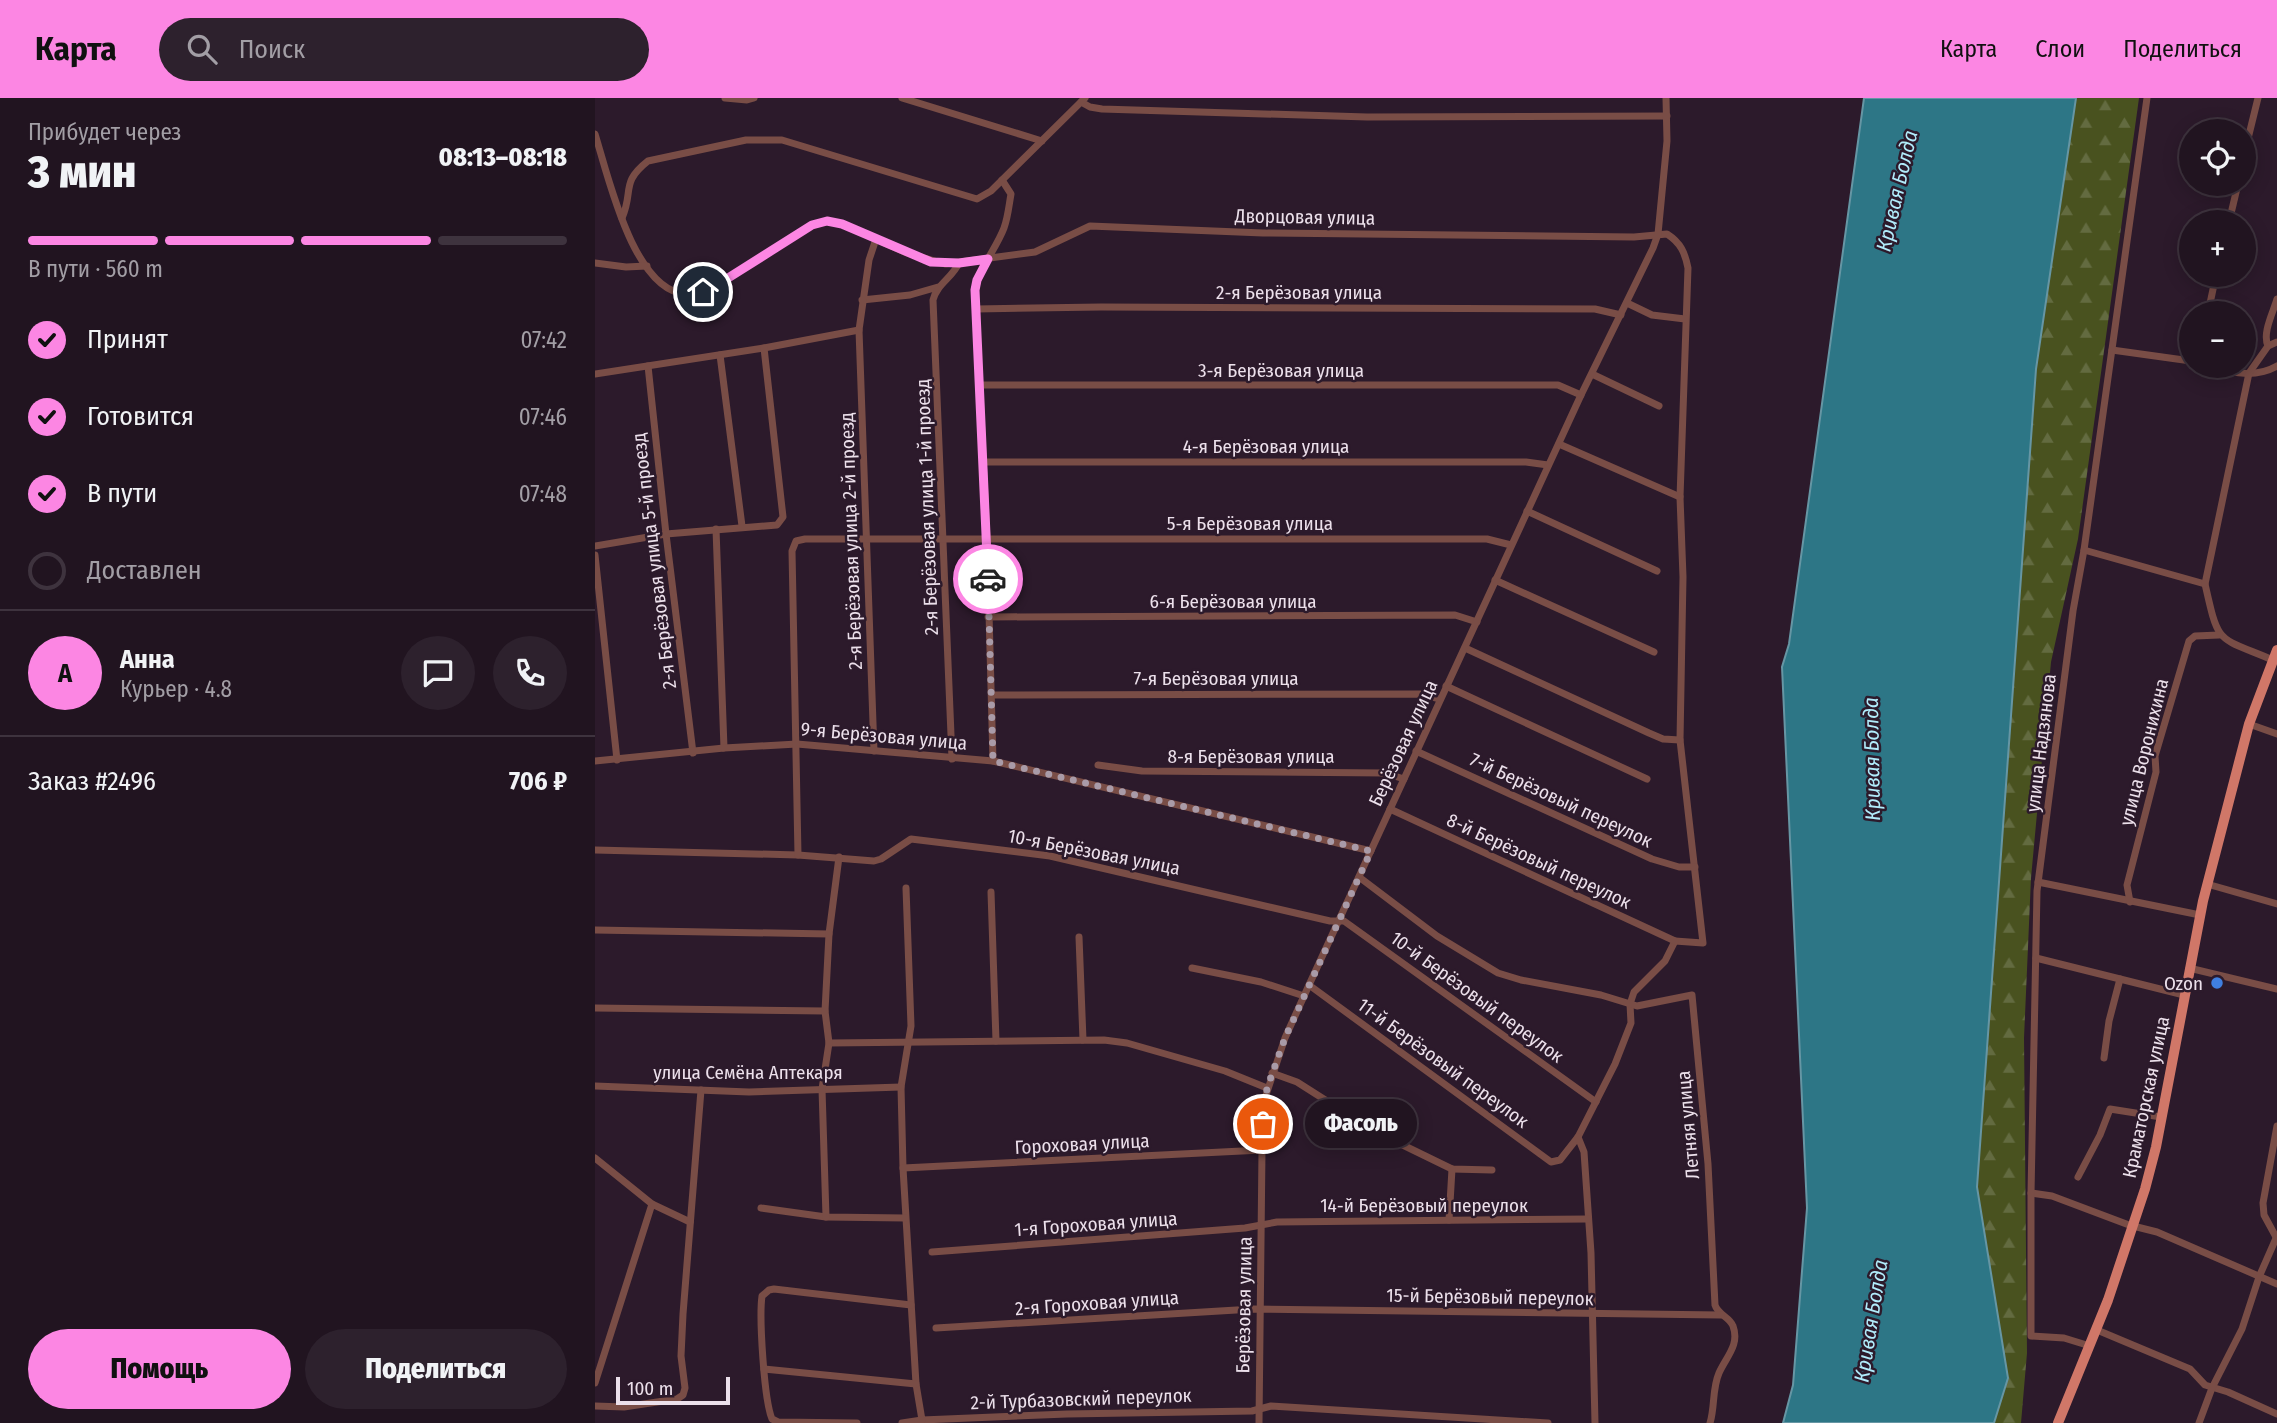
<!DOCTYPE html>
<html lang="ru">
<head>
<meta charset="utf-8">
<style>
	body { margin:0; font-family:"Fira Sans Condensed",sans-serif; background:#2d212d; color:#f1f3f6; height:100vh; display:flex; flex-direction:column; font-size:26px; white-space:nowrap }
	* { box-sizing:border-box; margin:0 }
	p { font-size:23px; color:#a29ea5 }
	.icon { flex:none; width:38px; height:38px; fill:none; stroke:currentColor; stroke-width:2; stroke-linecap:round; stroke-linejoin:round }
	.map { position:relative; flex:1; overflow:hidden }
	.drawer { display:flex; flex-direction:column; background:#211420; width:595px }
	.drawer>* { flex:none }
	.buttons { position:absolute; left:1584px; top:21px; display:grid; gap:14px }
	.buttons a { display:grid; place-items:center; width:77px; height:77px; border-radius:50%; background:#211420; box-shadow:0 4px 18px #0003,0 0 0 2px #3e333e; font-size:35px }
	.scale { position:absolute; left:21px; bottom:18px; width:114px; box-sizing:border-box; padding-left:7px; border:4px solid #ece0eb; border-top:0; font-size:19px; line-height:24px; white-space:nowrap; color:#ece0eb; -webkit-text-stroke:5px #2c1a2b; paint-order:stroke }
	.pin { position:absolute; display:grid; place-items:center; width:60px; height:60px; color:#fff; margin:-30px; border:4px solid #fff; border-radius:50%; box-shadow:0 2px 7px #0007 }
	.courier { position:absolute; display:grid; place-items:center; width:70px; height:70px; margin:-35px; border:5px solid #fc86e3; border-radius:50%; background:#fff; color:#222; box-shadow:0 2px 9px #0007 }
	.bubble { position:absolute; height:49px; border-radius:24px; background:#211420; box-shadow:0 4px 18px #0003,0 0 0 2px #3e333e; font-size:23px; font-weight:800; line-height:49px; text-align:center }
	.headline em { font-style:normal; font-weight:800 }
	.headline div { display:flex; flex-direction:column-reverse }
	.headline { display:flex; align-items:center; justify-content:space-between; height:119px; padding:0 28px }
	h1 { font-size:46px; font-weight:800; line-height:52px }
	.bar { display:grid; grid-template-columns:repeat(4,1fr); gap:10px 7px; align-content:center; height:84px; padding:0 28px }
	.bar i { height:9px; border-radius:5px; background:#3e333e }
	.bar .active { background:#fc86e3 }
	.bar p { grid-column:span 4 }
	.line { display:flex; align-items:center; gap:18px; padding:0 28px; border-top:2px solid #3e333e }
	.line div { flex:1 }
	.round { display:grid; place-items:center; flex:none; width:74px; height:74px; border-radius:37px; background:#2d212d }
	ol { padding:0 28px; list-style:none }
	li { display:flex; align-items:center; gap:21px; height:77px }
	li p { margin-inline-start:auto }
	li .icon { padding:7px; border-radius:50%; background:#fc86e3; color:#111; stroke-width:4 }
	li:last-child { color:#a29ea5 }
	li i { width:38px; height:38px; border:4px solid #3e333e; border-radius:50% }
	.button { display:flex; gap:14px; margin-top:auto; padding:14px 28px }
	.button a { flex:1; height:80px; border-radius:42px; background:#fc86e3; color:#111; font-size:28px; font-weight:800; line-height:80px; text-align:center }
	.button a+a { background:#2d212d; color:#f1f3f6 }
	header { display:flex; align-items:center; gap:42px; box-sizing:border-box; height:98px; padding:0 35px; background:#fc86e3; color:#111 }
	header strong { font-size:33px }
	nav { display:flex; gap:38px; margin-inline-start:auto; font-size:24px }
	.search { width:490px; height:63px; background:#2d212d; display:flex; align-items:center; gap:18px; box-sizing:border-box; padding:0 24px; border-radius:38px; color:#a29ea5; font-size:26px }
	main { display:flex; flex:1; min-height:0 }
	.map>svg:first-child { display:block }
	.forest { fill:url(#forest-firs) }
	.water { fill:#2d7686; stroke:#6696a4; stroke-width:2 }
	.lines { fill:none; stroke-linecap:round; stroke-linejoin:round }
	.street { stroke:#794d46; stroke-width:7 }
	.primary { stroke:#d07768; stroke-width:10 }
	.done { stroke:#a99ba8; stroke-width:7; stroke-dasharray:0 12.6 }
	.route { stroke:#fc86e3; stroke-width:9 }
	.shop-dot { fill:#3f7fe0; stroke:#2c1a2b; stroke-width:2.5 }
	.labels { text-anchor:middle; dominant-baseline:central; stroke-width:5; stroke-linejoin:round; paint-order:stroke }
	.street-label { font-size:19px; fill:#ece0eb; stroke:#2c1a2b }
	.poi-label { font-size:19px; fill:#ece0eb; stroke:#2c1a2b; text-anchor:end }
	.water-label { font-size:21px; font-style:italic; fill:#b1ecfb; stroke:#2c1a2b }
</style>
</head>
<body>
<header>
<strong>Карта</strong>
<div class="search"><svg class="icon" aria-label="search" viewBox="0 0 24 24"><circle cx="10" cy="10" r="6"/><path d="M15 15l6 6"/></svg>Поиск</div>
<nav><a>Карта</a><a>Слои</a><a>Поделиться</a></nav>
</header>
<main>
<section class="drawer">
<div class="headline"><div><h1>3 мин</h1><p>Прибудет через</p></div><em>08:13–08:18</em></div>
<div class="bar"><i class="active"></i><i class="active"></i><i class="active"></i><i></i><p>В пути · 560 m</p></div>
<ol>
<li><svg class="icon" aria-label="check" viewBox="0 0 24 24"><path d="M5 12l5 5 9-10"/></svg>Принят<p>07:42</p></li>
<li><svg class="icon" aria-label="check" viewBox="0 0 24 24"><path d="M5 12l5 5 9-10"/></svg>Готовится<p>07:46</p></li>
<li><svg class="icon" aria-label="check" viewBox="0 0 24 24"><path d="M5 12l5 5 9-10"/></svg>В пути<p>07:48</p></li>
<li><i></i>Доставлен</li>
</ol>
<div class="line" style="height:126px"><b class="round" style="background:#fc86e3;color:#111">А</b><div><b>Анна</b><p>Курьер · 4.8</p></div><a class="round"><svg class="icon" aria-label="chat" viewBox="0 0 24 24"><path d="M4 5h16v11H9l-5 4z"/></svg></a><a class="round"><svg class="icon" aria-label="phone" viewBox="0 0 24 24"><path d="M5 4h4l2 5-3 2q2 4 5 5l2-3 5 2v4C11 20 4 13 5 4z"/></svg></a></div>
<div class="line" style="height:91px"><div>Заказ #2496</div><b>706 ₽</b></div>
<div class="button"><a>Помощь</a><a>Поделиться</a></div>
</section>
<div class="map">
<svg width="1682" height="1325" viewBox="0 0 1682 1325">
	<defs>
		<pattern id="forest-firs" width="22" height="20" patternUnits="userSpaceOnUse" patternTransform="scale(1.75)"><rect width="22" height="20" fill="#49521f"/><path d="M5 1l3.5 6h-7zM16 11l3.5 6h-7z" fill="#636b40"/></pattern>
	</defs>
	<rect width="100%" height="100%" fill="#2c1a2b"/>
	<polygon class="forest" points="1481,0 1544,0 1483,441 1456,564 1436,780 1429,940 1432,1255 1426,1325 1399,1325 1413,1280 1382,1089 1441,271"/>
	<polygon class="water" points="1269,0 1481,0 1441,271 1382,1089 1413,1280 1399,1325 1188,1325 1198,1287 1212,1110 1187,569 1194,546"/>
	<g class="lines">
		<g class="street">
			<polyline points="130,0 152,2 159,0"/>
			<polyline points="307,0 447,43"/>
			<polyline points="486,4 495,9 507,11 772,19 1072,18"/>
			<path d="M0,36c13,41 38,157 91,160 12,0 21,-4 31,-9l95,-60 15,-4 15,3 65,29 38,11 90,-12 55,-26 173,7 371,4 33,-3c14,9 18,19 21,34l-8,229 3,80 -3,163 23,203 -28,-2 -10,20 -31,31 -4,12 1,19 -16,41 -37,73 -18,23 -9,2 -242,-177"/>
			<polyline points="1648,61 1663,0"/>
			<path d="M27,120c12,-27 -2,-35 26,-57l98,-21h36l195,59 14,-8 94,-93"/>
			<polyline points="1634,124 1643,86"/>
			<polyline points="0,165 31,169 52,168"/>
			<polyline points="267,202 315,197 343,189"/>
			<polyline points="1032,205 1057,217 1090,221"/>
			<polyline points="381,211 506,209 1000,211 1026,217"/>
			<polyline points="1613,215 1621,177"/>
			<path d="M1673,248c-6,-13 5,-33 9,-47"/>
			<polyline points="1517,252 1596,263"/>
			<polyline points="125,257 147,428"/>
			<polyline points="53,268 71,436 98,655"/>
			<path d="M1613,268c21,7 49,12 69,0"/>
			<polyline points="0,276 169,250 264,232"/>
			<polyline points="997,276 1064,308"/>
			<polyline points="385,287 963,287 986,297"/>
			<polyline points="964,346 1085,399"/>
			<polyline points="388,364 931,364 953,367"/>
			<polyline points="932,413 1062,473"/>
			<polyline points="121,431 129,650"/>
			<polyline points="0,448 71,436 182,427 188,419 169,250"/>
			<path d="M1489,452l121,34c14,62 11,52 68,76"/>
			<polyline points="0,457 22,662"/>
			<polyline points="900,482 1059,554"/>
			<polyline points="1610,486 1654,275 1673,248 1682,244"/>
			<polyline points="393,519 860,517 882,524"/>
			<polyline points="870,550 1054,635 1068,641 1085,642"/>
			<polyline points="851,588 1052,681"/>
			<polyline points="397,597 826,596 845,601"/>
			<polyline points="1654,626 1682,636"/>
			<polyline points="279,653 264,232 274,162 281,141"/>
			<polyline points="821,653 1057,761 1084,769 1100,769"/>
			<path d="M357,661l-19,-459c4,-16 19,-22 26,-37"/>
			<polyline points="0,663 129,650 202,646 398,663 776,753"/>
			<path d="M398,663l-6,-222 -12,-248c4,-23 21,-42 29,-63 4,-11 5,-23 7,-34l-9,-14"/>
			<polyline points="503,667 547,673 790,675 809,681"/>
			<polyline points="795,711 1080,843"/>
			<polyline points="0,752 203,757 279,763 286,761 316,741 455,758 735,823 749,823 1001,1004"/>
			<polyline points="203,757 197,453 201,443 210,441 892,441 916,447"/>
			<path d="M764,779l78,59 61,37 23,7 80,15 36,11 55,-11 16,169 7,141c3,10 15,12 18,21 7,19 -7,31 -14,47 -7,16 -4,34 -9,50"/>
			<polyline points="1443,784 1605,817"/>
			<polyline points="1612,786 1682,806"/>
			<polyline points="311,790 316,928 306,989 308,1070 321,1286 327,1322 472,1316 657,1313 676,1308 953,1325"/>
			<polyline points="396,794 401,943"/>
			<polyline points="1535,804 1532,787 1561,674 1560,658 1594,543 1600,538 1624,537"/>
			<polyline points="0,832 234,836"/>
			<polyline points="484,839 488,942"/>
			<polyline points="1441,860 1589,897"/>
			<polyline points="597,870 666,884 709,898"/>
			<polyline points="1594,870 1682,891"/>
			<polyline points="0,910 230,913"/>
			<polyline points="234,945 509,942 532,945 630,973 672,990"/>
			<polyline points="1509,960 1514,923 1525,881"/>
			<polyline points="677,975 702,984 779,1033 857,1071 897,1072"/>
			<polyline points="0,988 154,994 306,989"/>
			<polyline points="983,1039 989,1054 996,1155 1000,1325"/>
			<polyline points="0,1060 57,1106"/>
			<polyline points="308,1070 667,1052"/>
			<polyline points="1483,1079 1505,1037 1515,1011 1566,1019"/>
			<polyline points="1436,1095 1457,1098 1534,1127 1562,1134 1682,1186"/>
			<polyline points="166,1110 231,1119 310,1120"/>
			<polyline points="231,1119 227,991 234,945 230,913 234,836 244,759"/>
			<polyline points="854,1122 857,1071"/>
			<polyline points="1681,1139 1669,1117 1668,1105 1682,1028"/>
			<polyline points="337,1154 650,1130 682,1124 993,1121"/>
			<polyline points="341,1230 658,1211 1126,1217"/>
			<polyline points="1502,1232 1595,1271 1610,1287 1633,1294 1682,1316"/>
			<polyline points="1495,1248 1469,1240 1436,1238 1436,1095 1442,793 1478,513 1489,452 1552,0"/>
			<polyline points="169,1271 321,1286"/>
			<polyline points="0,1285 57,1106 95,1124"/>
			<polyline points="0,1308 29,1309 82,1301 88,1297 90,1290 86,1258 88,1216 106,992"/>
			<path d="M262,1325l-79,-1 -6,-3c-8,-19 -13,-102 -10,-123l7,-6 5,-1 137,16"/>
			<polyline points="307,1325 327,1322"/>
			<polyline points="664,1325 667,1052 670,1000 690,940 714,887 986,297 1058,150 1063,136 1072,43 1071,0"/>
			<polyline points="1604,1325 1617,1290 1647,1231 1664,1179 1682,1138"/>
		</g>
		<polyline class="primary" points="1463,1325 1513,1202 1550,1091 1561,1049 1608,803 1654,626 1682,552"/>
	</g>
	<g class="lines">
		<polyline class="done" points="393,481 398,663 776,753 690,940 672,990 668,1026"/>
		<polyline class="route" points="108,194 122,187 217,127 232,123 247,126 336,164 364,165 393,161 382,182 380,192 393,481"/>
	</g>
	<circle class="shop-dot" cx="1622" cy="885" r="7"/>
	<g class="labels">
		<g class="street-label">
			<text transform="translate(710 119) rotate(1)">Дворцовая улица</text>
			<text x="704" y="194">2-я Берёзовая улица</text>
			<text x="686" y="272">3-я Берёзовая улица</text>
			<text x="671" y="348">4-я Берёзовая улица</text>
			<text transform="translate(332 409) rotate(-92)">2-я Берёзовая улица 1-й проезд</text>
			<text x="655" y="425">5-я Берёзовая улица</text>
			<text transform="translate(256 443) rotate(-92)">2-я Берёзовая улица 2-й проезд</text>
			<text transform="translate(59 463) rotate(-97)">2-я Берёзовая улица 5-й проезд</text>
			<text x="638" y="503">6-я Берёзовая улица</text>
			<text x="621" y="580">7-я Берёзовая улица</text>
			<text transform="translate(289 638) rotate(5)">9-я Берёзовая улица</text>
			<text transform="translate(808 645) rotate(-65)">Берёзовая улица</text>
			<text transform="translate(1446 645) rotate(-83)">улица Надзянова</text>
			<text transform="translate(1549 654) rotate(-76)">улица Воронихина</text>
			<text x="656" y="658">8-я Берёзовая улица</text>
			<text transform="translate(966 702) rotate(25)">7-й Берёзовый переулок</text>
			<text transform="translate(499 754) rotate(11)">10-я Берёзовая улица</text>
			<text transform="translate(944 763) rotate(25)">8-й Берёзовый переулок</text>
			<text transform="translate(882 899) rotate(36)">10-й Берёзовый переулок</text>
			<text transform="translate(848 965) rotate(36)">11-й Берёзовый переулок</text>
			<text x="153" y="974">улица Семёна Аптекаря</text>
			<text transform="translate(1551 999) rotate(-78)">Краматорская улица</text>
			<text transform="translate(1093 1027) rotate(-95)">Летняя улица</text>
			<text transform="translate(487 1046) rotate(-3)">Гороховая улица</text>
			<text x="829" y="1107">14-й Берёзовый переулок</text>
			<text transform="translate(501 1126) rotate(-4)">1-я Гороховая улица</text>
			<text transform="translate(895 1199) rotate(1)">15-й Берёзовый переулок</text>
			<text transform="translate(502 1205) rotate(-4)">2-я Гороховая улица</text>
			<text transform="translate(649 1207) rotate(-89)">Берёзовая улица</text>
			<text transform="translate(486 1301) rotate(-2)">2-й Турбазовский переулок</text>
		</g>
		<g class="poi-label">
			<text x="1608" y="885">Ozon</text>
		</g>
		<g class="water-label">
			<text transform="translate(1302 93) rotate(-77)">Кривая Болда</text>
			<text transform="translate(1277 661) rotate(-91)">Кривая Болда</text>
			<text transform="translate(1276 1223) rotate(-81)">Кривая Болда</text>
		</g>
	</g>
</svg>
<div class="buttons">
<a><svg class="icon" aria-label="locate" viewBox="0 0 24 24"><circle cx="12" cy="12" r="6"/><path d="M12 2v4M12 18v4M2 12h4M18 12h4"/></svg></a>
<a>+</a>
<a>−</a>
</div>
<div class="scale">100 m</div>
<div class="pin" style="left:668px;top:1026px;background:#ea580c"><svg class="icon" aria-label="bag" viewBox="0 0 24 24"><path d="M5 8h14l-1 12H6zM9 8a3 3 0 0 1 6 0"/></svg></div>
<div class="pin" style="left:108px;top:194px;background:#1f2937"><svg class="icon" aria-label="home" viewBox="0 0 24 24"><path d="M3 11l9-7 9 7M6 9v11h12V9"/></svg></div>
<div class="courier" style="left:393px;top:481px"><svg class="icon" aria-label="car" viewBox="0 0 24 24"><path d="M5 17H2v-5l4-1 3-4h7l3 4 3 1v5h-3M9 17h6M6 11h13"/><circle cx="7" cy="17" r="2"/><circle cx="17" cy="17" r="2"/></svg></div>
<div class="bubble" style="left:710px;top:1001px;width:112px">Фасоль</div>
</div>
</main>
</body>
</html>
